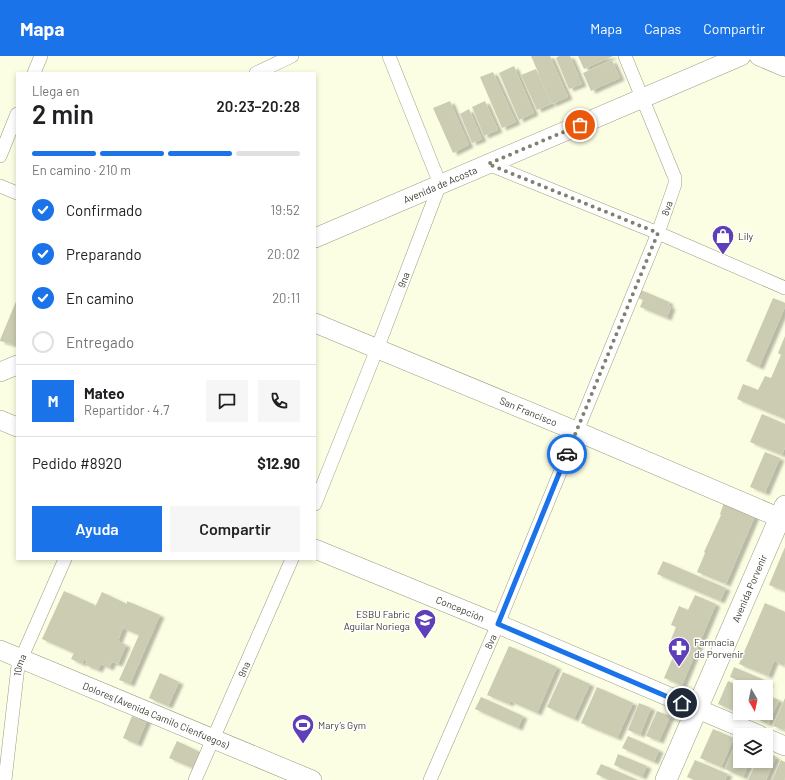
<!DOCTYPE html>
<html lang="es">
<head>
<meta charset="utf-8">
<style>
	body { margin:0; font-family:Barlow,sans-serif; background:#f6f6f6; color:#202124; height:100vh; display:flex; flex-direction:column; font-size:15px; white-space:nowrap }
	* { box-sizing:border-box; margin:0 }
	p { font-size:13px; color:#757577 }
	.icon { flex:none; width:22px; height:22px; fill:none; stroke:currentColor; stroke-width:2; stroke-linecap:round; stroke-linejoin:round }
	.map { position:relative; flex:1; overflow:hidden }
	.details { position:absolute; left:16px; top:16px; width:300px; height:488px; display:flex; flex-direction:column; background:#fff; border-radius:0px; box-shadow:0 2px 6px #0003 }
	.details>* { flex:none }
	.needle { width:26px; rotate:171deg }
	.fabs { position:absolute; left:733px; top:624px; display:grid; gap:8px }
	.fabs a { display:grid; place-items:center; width:40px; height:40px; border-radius:0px; background:#fff; box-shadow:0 2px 6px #0003; font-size:20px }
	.pin { position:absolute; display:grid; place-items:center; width:34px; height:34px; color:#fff; margin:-17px; border:2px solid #fff; border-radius:50%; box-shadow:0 1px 4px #0007 }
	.courier { position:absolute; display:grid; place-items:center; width:40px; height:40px; margin:-20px; border:3px solid #1a73e8; border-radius:50%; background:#fff; color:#222; box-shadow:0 1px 5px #0007 }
	.headline em { font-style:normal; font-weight:600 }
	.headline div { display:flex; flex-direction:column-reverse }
	.headline { display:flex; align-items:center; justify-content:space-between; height:68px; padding:0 16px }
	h1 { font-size:26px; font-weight:600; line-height:30px }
	.bar { display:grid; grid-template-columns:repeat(4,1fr); gap:6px 4px; align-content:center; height:48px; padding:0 16px }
	.bar i { height:5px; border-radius:3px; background:#e0e0e0 }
	.bar .active { background:#1a73e8 }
	.bar p { grid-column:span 4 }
	.line { display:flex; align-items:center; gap:10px; padding:0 16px; border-top:1px solid #e0e0e0 }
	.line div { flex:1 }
	.round { display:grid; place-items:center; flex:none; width:42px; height:42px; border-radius:0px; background:#f6f6f6 }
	ol { padding:0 16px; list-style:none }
	li { display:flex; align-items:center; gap:12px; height:44px }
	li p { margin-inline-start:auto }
	li .icon { padding:4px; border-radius:50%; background:#1a73e8; color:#fff; stroke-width:4 }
	li:last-child { color:#757577 }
	li i { width:22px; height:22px; border:2px solid #e0e0e0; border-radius:50% }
	.action { display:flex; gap:8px; margin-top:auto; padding:8px 16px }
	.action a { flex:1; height:46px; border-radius:0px; background:#1a73e8; color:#fff; font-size:16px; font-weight:600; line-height:46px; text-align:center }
	.action a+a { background:#f6f6f6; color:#202124 }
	header { display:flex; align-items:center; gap:24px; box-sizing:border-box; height:56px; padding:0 20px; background:#1a73e8; color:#fff }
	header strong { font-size:19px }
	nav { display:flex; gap:22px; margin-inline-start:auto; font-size:14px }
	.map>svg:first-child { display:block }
	.building { fill:#cbccb2; filter:url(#shadow) }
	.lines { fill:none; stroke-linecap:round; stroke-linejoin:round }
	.street-casing { stroke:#9a9c83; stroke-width:14 }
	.secondary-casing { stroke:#9a9c83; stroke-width:20 }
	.primary-casing { stroke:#9a9c83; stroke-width:22 }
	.street { stroke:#fff; stroke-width:13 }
	.secondary { stroke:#fff; stroke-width:19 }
	.primary { stroke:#fff; stroke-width:21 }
	.done { stroke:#808171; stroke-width:4; stroke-dasharray:0 7.2 }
	.route { stroke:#1a73e8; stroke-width:5 }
	.labels { text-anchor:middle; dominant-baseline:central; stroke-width:3; stroke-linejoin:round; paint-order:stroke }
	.street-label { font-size:10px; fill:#3d3e33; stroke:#fff }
	.poi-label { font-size:10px; fill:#3d3e33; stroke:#fff; text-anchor:start }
</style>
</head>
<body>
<header>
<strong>Mapa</strong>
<nav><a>Mapa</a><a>Capas</a><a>Compartir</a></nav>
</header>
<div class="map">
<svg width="785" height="724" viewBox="0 0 785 724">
	<defs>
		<filter id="shadow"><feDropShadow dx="4.5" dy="2.5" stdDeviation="1" flood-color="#0004"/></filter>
	</defs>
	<rect width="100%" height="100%" fill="#fcfee3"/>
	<g class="building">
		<polygon points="531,0 550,0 568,41 552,48"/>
		<polygon points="559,0 570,0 582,28 569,33 556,2"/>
		<polygon points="578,0 613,0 584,13"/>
		<polygon points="612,4 620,22 591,35 583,17"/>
		<polygon points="514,10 534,57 519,64 499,17"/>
		<polygon points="536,13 551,48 537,54 521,19"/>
		<polygon points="493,16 516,66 502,72 480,21"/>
		<polygon points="450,45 469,89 453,97 433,52"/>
		<polygon points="485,45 498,74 484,80 472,51"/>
		<polygon points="469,53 482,83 472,87 460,58"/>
		<polygon points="641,234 669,246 668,249 671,251 667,262 640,251 643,244 638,242"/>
		<polygon points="773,242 785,247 785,251 759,311 746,305"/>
		<polygon points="17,243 17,288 15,289 0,285 0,284"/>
		<polygon points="785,280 785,363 737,343 743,328 758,334 765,320 771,322 781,299 778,297"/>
		<polygon points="762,358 785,368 785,391 782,399 750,386"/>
		<polygon points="765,396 780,402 765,437 750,431"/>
		<polygon points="724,447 755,460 726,528 697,516 705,497 704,496 721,459 720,458"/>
		<polygon points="785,491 785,535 769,529"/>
		<polygon points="663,505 726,532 720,545 657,518"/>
		<polygon points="64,535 95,549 95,551 102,536 127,548 127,545 160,559 130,628 119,624 139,579 123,572 118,585 126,589 118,608 112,606 109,612 101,608 98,614 85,609 87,605 84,603 82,608 71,603 74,597 42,583"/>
		<polygon points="695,539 716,548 682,629 664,622 676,594 668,591 676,571 671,569 679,550 688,554"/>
		<polygon points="765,547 785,556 785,607 784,610 774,605 768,620 739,608"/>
		<polygon points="509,590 557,611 537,657 510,645 509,648 487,639"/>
		<polygon points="734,611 769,626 766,634 766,631 754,631 730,621"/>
		<polygon points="563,616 590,628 574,663 547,651"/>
		<polygon points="160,617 179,626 168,650 149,642"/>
		<polygon points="728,625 740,630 740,649 737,656 718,648"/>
		<polygon points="597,631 633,647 617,682 581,667"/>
		<polygon points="767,639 779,644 768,668 757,663 759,657 766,657"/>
		<polygon points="481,641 523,660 518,672 475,653"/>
		<polygon points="785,642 785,672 784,674 773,670"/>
		<polygon points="639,647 651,652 640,679 628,674"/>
		<polygon points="657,655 670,660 659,685 646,680"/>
		<polygon points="744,657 756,657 754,661"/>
		<polygon points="141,659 148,662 137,688 123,682 132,660 139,663"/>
		<polygon points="713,673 734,682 721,711 700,702"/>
		<polygon points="628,680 659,694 654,706 622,692"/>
		<polygon points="737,684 740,685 740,705 750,705 743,721 725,713"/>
		<polygon points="177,685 200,696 193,712 169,702"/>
		<polygon points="766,696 776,701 766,724 748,724 757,705 766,705"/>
		<polygon points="618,698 647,710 642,721 614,709"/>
		<polygon points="695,704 728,718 725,724 694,724 687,721"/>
		<polygon points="781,704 785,706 785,721 784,724 772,724"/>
		<polygon points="601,708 638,724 609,724 596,718"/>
	</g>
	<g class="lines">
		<g class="street-casing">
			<g id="street">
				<polyline points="34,17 41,0"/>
				<polyline points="256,17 292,0"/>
				<polyline points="0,100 17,58"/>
				<polyline points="488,108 658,177 785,232"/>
				<polyline points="0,130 17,137"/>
				<path id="s1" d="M315,448l62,-155 63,-165 -51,-128"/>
				<path id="s2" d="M5,724l13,-114 47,-107"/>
				<path id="s3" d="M195,724l97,-221"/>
				<path id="s4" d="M430,724l68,-156 160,-391 17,-49v-6l-50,-122"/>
			</g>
		</g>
		<g class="secondary-casing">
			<g id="secondary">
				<polyline points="759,0 785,11"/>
				<path id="s5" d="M315,182l426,-182"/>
				<path id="s6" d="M315,267l261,108 209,89"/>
				<polyline points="0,316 17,309"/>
				<polyline points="0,364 17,371"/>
				<path id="s7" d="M315,493l183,75 261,111"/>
				<path id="s8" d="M0,594l312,130"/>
				<polyline points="766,682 785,690"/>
			</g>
		</g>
		<g class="primary-casing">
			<g id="primary">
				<path id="s9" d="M666,724l119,-274"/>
			</g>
		</g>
		<use href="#street" class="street"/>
		<use href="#secondary" class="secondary"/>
		<use href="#primary" class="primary"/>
	</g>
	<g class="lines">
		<polyline class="done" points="567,398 658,177 488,108 580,69"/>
		<polyline class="route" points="567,398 498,568 682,647"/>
	</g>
	<defs>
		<g id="shop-pin" transform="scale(1.15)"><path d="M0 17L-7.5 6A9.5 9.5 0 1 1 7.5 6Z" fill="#5f3fb7" stroke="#fff"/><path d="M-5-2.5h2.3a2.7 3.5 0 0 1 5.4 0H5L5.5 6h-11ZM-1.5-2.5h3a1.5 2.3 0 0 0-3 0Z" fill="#fff"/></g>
		<g id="school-pin" transform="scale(1.15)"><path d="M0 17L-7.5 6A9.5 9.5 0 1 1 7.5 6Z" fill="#5f3fb7" stroke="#fff"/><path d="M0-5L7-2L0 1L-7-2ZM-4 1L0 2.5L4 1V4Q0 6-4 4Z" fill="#fff"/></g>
		<g id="pharmacy-pin" transform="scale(1.15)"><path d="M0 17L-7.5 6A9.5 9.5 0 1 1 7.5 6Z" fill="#5f3fb7" stroke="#fff"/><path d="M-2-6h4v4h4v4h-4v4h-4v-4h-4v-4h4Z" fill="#fff"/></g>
		<g id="stadium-pin" transform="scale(1.15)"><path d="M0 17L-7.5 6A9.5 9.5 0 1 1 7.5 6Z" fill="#5f3fb7" stroke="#fff"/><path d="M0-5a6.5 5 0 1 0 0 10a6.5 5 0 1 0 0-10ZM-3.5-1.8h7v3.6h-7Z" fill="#fff"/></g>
	</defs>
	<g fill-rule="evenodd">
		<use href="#shop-pin" x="723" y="180"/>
		<use href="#school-pin" x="425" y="564"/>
		<use href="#pharmacy-pin" x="679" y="592"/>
		<use href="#stadium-pin" x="303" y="669"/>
	</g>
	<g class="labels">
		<g class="street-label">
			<text stroke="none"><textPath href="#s5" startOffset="136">Avenida de Acosta</textPath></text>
			<text stroke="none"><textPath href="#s4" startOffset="619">8va</textPath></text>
			<text stroke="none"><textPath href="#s1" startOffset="241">9na</textPath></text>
			<text stroke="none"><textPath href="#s6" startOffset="231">San Francisco</textPath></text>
			<text stroke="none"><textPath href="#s9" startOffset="209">Avenida Porvenir</textPath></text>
			<text stroke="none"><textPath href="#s7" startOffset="157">Concepción</textPath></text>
			<text stroke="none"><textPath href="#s4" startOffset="151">8va</textPath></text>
			<text stroke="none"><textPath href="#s2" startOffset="116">10ma</textPath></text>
			<text stroke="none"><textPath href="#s3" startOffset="121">9na</textPath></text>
			<text stroke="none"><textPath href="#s8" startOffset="169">Dolores (Avenida Camilo Cienfuegos)</textPath></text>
		</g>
		<g class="poi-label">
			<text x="738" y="180">Lily</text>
			<text x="410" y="558" text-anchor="end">ESBU Fabric<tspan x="410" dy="12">Aguilar Noriega</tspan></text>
			<text x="694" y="586">Farmacia<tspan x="694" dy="12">de Porvenir</tspan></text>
			<text x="318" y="669">Mary’s Gym</text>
		</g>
	</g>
</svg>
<div class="fabs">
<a><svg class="needle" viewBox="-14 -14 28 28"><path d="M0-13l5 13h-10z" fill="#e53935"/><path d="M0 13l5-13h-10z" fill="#757577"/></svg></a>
<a><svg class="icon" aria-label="layers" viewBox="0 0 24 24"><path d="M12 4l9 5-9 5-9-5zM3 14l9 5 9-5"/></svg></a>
</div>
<div class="pin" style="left:580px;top:69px;background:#ea580c"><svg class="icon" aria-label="bag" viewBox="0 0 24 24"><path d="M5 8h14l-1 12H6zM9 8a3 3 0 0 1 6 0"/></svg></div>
<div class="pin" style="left:682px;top:647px;background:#1f2937"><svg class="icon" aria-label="home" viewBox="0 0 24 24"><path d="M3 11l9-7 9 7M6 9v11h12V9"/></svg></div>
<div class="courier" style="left:567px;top:398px"><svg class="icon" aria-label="car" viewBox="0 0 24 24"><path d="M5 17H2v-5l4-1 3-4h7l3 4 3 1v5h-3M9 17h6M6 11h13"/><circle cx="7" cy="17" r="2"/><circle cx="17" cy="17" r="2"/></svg></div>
<section class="details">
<div class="headline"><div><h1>2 min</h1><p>Llega en</p></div><em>20:23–20:28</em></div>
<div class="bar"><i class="active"></i><i class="active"></i><i class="active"></i><i></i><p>En camino · 210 m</p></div>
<ol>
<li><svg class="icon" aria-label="check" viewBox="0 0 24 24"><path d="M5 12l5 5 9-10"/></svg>Confirmado<p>19:52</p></li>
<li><svg class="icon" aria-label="check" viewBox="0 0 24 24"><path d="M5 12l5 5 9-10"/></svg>Preparando<p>20:02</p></li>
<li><svg class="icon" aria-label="check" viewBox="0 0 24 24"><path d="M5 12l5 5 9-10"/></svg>En camino<p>20:11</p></li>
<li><i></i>Entregado</li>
</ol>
<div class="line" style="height:72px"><b class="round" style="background:#1a73e8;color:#fff">M</b><div><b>Mateo</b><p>Repartidor · 4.7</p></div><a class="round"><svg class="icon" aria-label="chat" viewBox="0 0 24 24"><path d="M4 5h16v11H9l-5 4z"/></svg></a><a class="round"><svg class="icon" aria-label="phone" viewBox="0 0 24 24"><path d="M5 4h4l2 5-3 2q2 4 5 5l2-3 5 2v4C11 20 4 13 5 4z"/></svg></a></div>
<div class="line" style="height:52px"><div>Pedido #8920</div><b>$12.90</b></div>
<div class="action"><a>Ayuda</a><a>Compartir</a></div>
</section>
</div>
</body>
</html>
